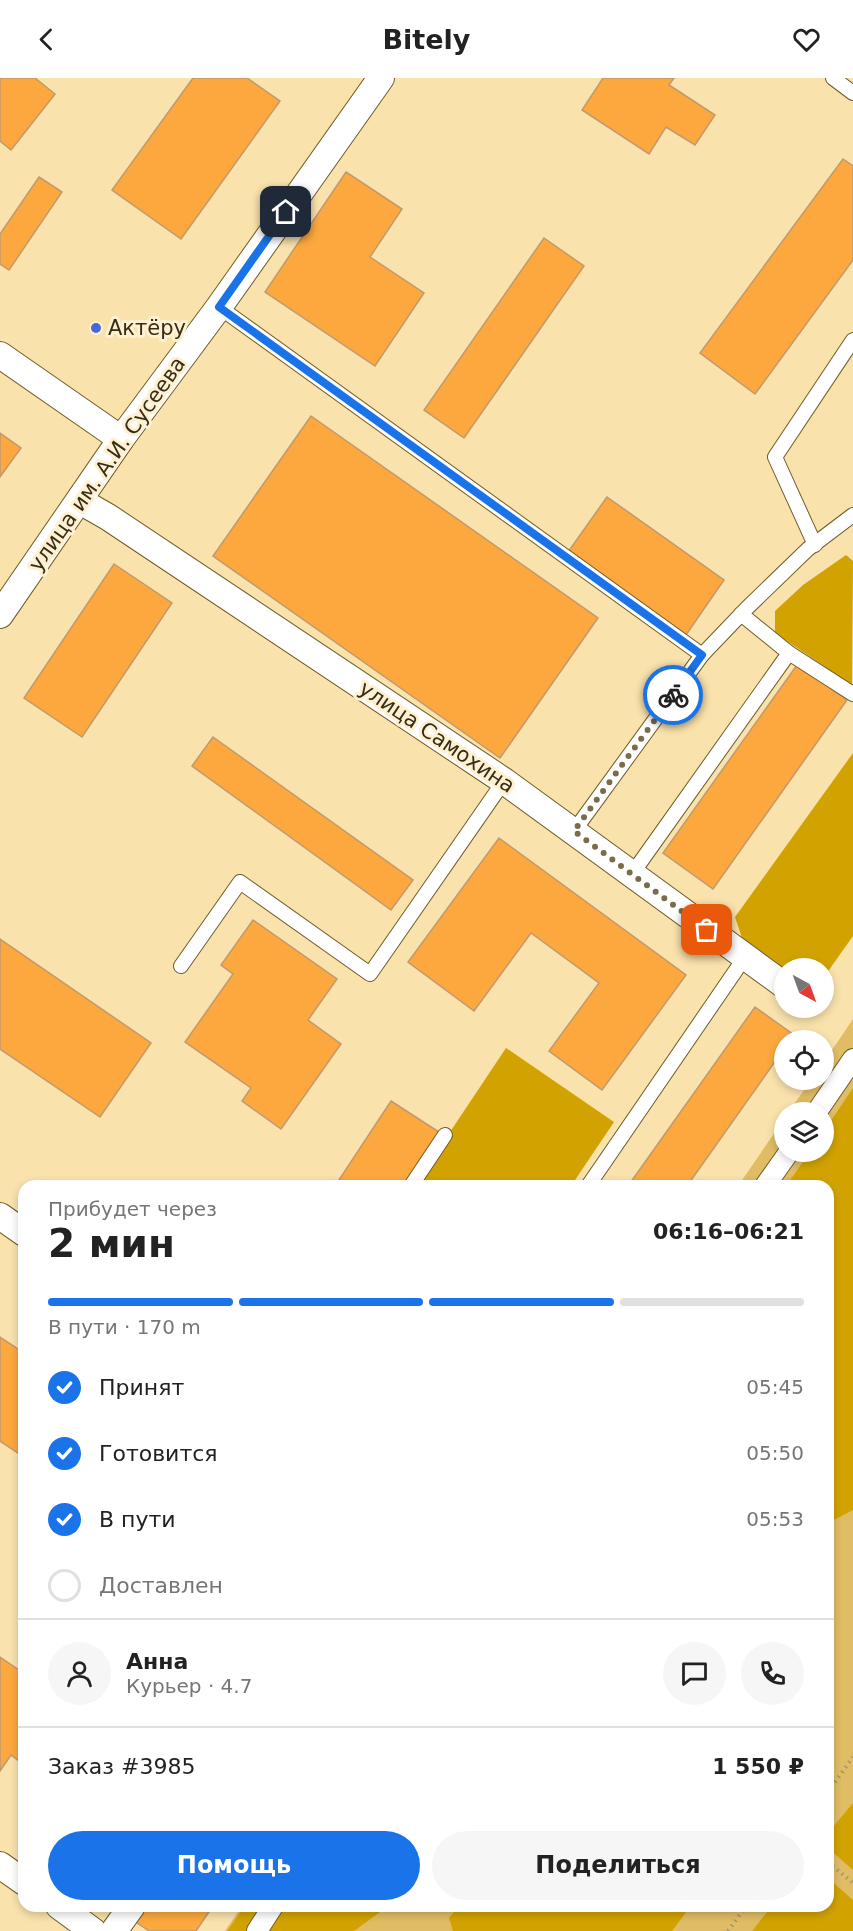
<!DOCTYPE html>
<html lang="ru">
<head>
<meta charset="utf-8">
<style>
	body { margin:0; font-family:"DejaVu Sans",sans-serif; background:#f6f6f6; color:#222; height:100vh; display:flex; flex-direction:column; font-size:22px; white-space:nowrap }
	* { box-sizing:border-box; margin:0 }
	p { font-size:20px; color:#767676 }
	.icon { flex:none; width:33px; height:33px; fill:none; stroke:currentColor; stroke-width:2; stroke-linecap:round; stroke-linejoin:round }
	.map { position:relative; flex:1; overflow:hidden }
	.details { position:absolute; left:18px; top:1102px; width:816px; height:732px; display:flex; flex-direction:column; background:#fff; border-radius:18px; box-shadow:0 3px 9px #0003 }
	.details>* { flex:none }
	.needle { width:39px; rotate:139deg }
	.fabs { position:absolute; left:774px; top:880px; display:grid; gap:12px }
	.fabs a { display:grid; place-items:center; width:60px; height:60px; border-radius:50%; background:#fff; box-shadow:0 3px 9px #0003; font-size:30px }
	.pin { position:absolute; display:grid; place-items:center; width:51px; height:51px; color:#fff; margin:-26px; border-radius:12px; box-shadow:0 3px 9px #0006 }
	.courier { position:absolute; display:grid; place-items:center; width:60px; height:60px; margin:-30px; border:4px solid #1a73e8; border-radius:50%; background:#fff; color:#222; box-shadow:0 2px 8px #0007 }
	.headline em { font-style:normal; font-weight:600 }
	.headline div { display:flex; flex-direction:column-reverse }
	.headline { display:flex; align-items:center; justify-content:space-between; height:102px; padding:0 30px }
	h1 { font-size:39px; font-weight:600; line-height:45px }
	.bar { display:grid; grid-template-columns:repeat(4,1fr); gap:9px 6px; align-content:center; height:72px; padding:0 30px }
	.bar i { height:8px; border-radius:4px; background:#e0e0e0 }
	.bar .current { background:#1a73e8 }
	.bar p { grid-column:span 4 }
	.line { display:flex; align-items:center; gap:15px; padding:0 30px; border-top:2px solid #e0e0e0 }
	.line div { flex:1 }
	.round { display:grid; place-items:center; flex:none; width:63px; height:63px; border-radius:32px; background:#f6f6f6 }
	ol { padding:0 30px; list-style:none }
	li { display:flex; align-items:center; gap:18px; height:66px }
	li p { margin-inline-start:auto }
	li .icon { padding:6px; border-radius:50%; background:#1a73e8; color:#fff; stroke-width:4 }
	li:last-child { color:#767676 }
	li i { width:33px; height:33px; border:3px solid #e0e0e0; border-radius:50% }
	.button { display:flex; gap:12px; margin-top:auto; padding:12px 30px }
	.button a { flex:1; height:69px; border-radius:36px; background:#1a73e8; color:#fff; font-size:24px; font-weight:600; line-height:69px; text-align:center }
	.button a+a { background:#f6f6f6; color:#222 }
	header { display:flex; justify-content:space-between; align-items:center; height:78px; padding:0 30px; background:#fff; font-size:27px; font-weight:600 }
	.map>svg:first-child { display:block }
	.green { fill:#e0bd65 }
	.forest { fill:#d2a300 }
	.building { fill:#fca83f; stroke:#c0996e; stroke-width:1.5 }
	.lines { fill:none; stroke-linecap:round; stroke-linejoin:round }
	.service-casing { stroke:#705c28; stroke-width:16 }
	.pedestrian-casing { stroke:#705c28; stroke-width:22 }
	.minor-casing { stroke:#705c28; stroke-width:28 }
	.path { stroke:#a6956c; stroke-width:4; stroke-dasharray:1.5 4.5; stroke-linecap:butt }
	.service { stroke:#fff; stroke-width:14 }
	.pedestrian { stroke:#fff; stroke-width:20 }
	.minor { stroke:#fff; stroke-width:26 }
	.done { stroke:#7a6c4b; stroke-width:6; stroke-dasharray:0 10.8 }
	.route { stroke:#1a73e8; stroke-width:8 }
	.poi-dot { fill:#4768db; stroke:#fef0d0; stroke-width:2 }
	.labels { text-anchor:middle; dominant-baseline:central; stroke-width:6; stroke-linejoin:round; paint-order:stroke }
	.poi-label { font-size:21px; fill:#362d17; stroke:#fef0d0; text-anchor:start }
	.street-label { font-size:21px; fill:#362d17; stroke:#fef0d0 }
</style>
</head>
<body>
<header><svg class="icon" aria-label="back" viewBox="0 0 24 24"><path d="M15 5l-7 7 7 7"/></svg>Bitely<svg class="icon" aria-label="heart" viewBox="0 0 24 24"><path d="M12 20l-8-8c-3-5 5-10 8-4 3-6 11-1 8 4z"/></svg></header>
<div class="map">
<svg width="853" height="1853" viewBox="0 0 853 1853">
	<rect width="100%" height="100%" fill="#f9e2ac"/>
	<polygon class="green" points="853,941 853,1853 225,1853 242,1828 828,1828 828,1108 738,1108 784,1041 784,1074 824,1074 824,1035 788,1035 811,1002 824,1002 824,984"/>
	<g class="forest">
		<polygon points="846,477 853,483 852,607 775,555 775,533 803,507"/>
		<polygon points="853,675 853,858 824,899 824,891 784,892 742,860 735,839"/>
		<polygon points="506,970 614,1044 571,1108 414,1108"/>
		<polygon points="853,1010 853,1432 828,1445 828,1108 786,1108 810,1074 824,1074 824,1053"/>
		<polygon points="853,1725 853,1792 828,1770 828,1755"/>
		<polygon points="828,1800 853,1822 853,1853 752,1853 771,1829 828,1828"/>
		<polygon points="244,1829 387,1829 354,1853 227,1853"/>
		<polygon points="458,1829 690,1828 690,1829 672,1853 453,1853 449,1840"/>
	</g>
	<g class="building">
		<polygon points="0,0 35,0 55,16 11,72 0,63"/>
		<polygon points="193,0 247,0 280,23 181,161 112,112"/>
		<polygon points="603,0 674,0 669,7 715,37 695,67 666,49 649,76 582,32"/>
		<polygon points="843,81 853,88 853,182 755,316 700,275"/>
		<polygon points="346,94 402,131 370,179 424,215 375,288 265,214"/>
		<polygon points="39,99 62,114 9,192 0,186 0,156"/>
		<polygon points="544,160 584,188 464,360 424,332"/>
		<polygon points="311,338 598,540 500,680 213,478"/>
		<polygon points="0,355 21,370 0,399"/>
		<polygon points="607,419 724,502 686,557 568,474"/>
		<polygon points="114,486 172,525 82,659 24,620"/>
		<polygon points="797,587 847,622 713,811 663,775"/>
		<polygon points="213,659 413,802 391,832 192,688"/>
		<polygon points="499,760 686,897 602,1012 549,973 599,905 531,855 474,933 408,884"/>
		<polygon points="253,842 337,901 308,942 341,966 281,1051 242,1023 251,1010 185,964 233,896 221,887"/>
		<polygon points="0,861 151,965 100,1039 0,971"/>
		<polygon points="755,929 794,957 790,963 784,963 784,971 687,1108 628,1108"/>
		<polygon points="391,1023 442,1056 407,1108 335,1108"/>
		<polygon points="0,1259 24,1275 24,1379 0,1363"/>
		<polygon points="0,1579 22,1594 24,1591 24,1687 11,1677 0,1693"/>
		<polygon points="142,1828 213,1828 196,1853 149,1853 133,1842"/>
	</g>
	<g class="lines">
		<g class="service-casing">
			<g id="service">
				<polyline points="833,0 853,15"/>
				<polyline points="219,229 702,577"/>
				<polyline points="815,467 775,379 853,262"/>
				<polyline points="741,536 789,575"/>
				<polyline points="574,753 702,577 747,530 808,471 853,437"/>
				<polyline points="632,796 789,575 853,616"/>
				<polyline points="181,888 240,804 370,896 504,703"/>
				<polyline points="411,1108 445,1057"/>
				<polyline points="588,1108 745,879"/>
			</g>
		</g>
		<g class="pedestrian-casing">
			<g id="pedestrian">
				<polyline points="816,1035 853,981"/>
				<polyline points="765,1108 789,1074"/>
				<polyline points="257,1853 273,1828"/>
			</g>
		</g>
		<g class="minor-casing">
			<g id="minor">
				<polyline points="0,277 121,361"/>
				<polyline points="80,423 108,439 504,703 784,907"/>
				<polyline points="0,537 121,361 219,229 381,0"/>
				<polyline points="0,1138 24,1155"/>
				<polyline points="0,1787 24,1804"/>
				<polyline points="59,1828 93,1853"/>
				<polyline points="114,1853 132,1828"/>
			</g>
		</g>
		<g class="path">
			<polyline points="828,1714 853,1679"/>
			<polyline points="828,1784 853,1805"/>
			<polyline points="728,1853 746,1828"/>
		</g>
		<use href="#service" class="service"/>
		<use href="#pedestrian" class="pedestrian"/>
		<use href="#minor" class="minor"/>
	</g>
	<g class="lines">
		<polyline class="done" points="673,617 574,753 707,852"/>
		<polyline class="route" points="286,134 219,229 702,577 673,617"/>
	</g>
	<circle class="poi-dot" cx="96" cy="250" r="6"/>
	<g class="labels">
		<g class="poi-label">
			<text x="108" y="250">Актёру</text>
		</g>
		<g class="street-label">
			<text transform="translate(107 386) rotate(-55)">улица им. А.И. Сусеева</text>
			<text transform="translate(437 659) rotate(34)">улица Самохина</text>
		</g>
	</g>
</svg>
<div class="fabs">
<a><svg class="needle" viewBox="-14 -14 28 28"><path d="M0-13l5 13h-10z" fill="#e53935"/><path d="M0 13l5-13h-10z" fill="#767676"/></svg></a>
<a><svg class="icon" aria-label="locate" viewBox="0 0 24 24"><circle cx="12" cy="12" r="6"/><path d="M12 2v4M12 18v4M2 12h4M18 12h4"/></svg></a>
<a><svg class="icon" aria-label="layers" viewBox="0 0 24 24"><path d="M12 4l9 5-9 5-9-5zM3 14l9 5 9-5"/></svg></a>
</div>
<div class="pin" style="left:707px;top:852px;background:#ea580c"><svg class="icon" aria-label="bag" viewBox="0 0 24 24"><path d="M5 8h14l-1 12H6zM9 8a3 3 0 0 1 6 0"/></svg></div>
<div class="pin" style="left:286px;top:134px;background:#1f2937"><svg class="icon" aria-label="home" viewBox="0 0 24 24"><path d="M3 11l9-7 9 7M6 9v11h12V9"/></svg></div>
<div class="courier" style="left:673px;top:617px"><svg class="icon" aria-label="bike" viewBox="0 0 24 24"><circle cx="6" cy="16" r="4"/><circle cx="18" cy="16" r="4"/><path d="M6 16l4-8h5l3 8M10 8l3 8H6M13 5h3"/></svg></div>
<section class="details">
<div class="headline"><div><h1>2 мин</h1><p>Прибудет через</p></div><em>06:16–06:21</em></div>
<div class="bar"><i class="current"></i><i class="current"></i><i class="current"></i><i></i><p>В пути · 170 m</p></div>
<ol>
<li><svg class="icon" aria-label="check" viewBox="0 0 24 24"><path d="M5 12l5 5 9-10"/></svg>Принят<p>05:45</p></li>
<li><svg class="icon" aria-label="check" viewBox="0 0 24 24"><path d="M5 12l5 5 9-10"/></svg>Готовится<p>05:50</p></li>
<li><svg class="icon" aria-label="check" viewBox="0 0 24 24"><path d="M5 12l5 5 9-10"/></svg>В пути<p>05:53</p></li>
<li><i></i>Доставлен</li>
</ol>
<div class="line" style="height:108px"><a class="round"><svg class="icon" aria-label="person" viewBox="0 0 24 24"><circle cx="12" cy="8" r="4"/><path d="M4 21q1-7 8-7t8 7"/></svg></a><div><b>Анна</b><p>Курьер · 4.7</p></div><a class="round"><svg class="icon" aria-label="chat" viewBox="0 0 24 24"><path d="M4 5h16v11H9l-5 4z"/></svg></a><a class="round"><svg class="icon" aria-label="phone" viewBox="0 0 24 24"><path d="M5 4h4l2 5-3 2q2 4 5 5l2-3 5 2v4C11 20 4 13 5 4z"/></svg></a></div>
<div class="line" style="height:78px"><div>Заказ #3985</div><b>1 550 ₽</b></div>
<div class="button"><a>Помощь</a><a>Поделиться</a></div>
</section>
</div>
</body>
</html>
